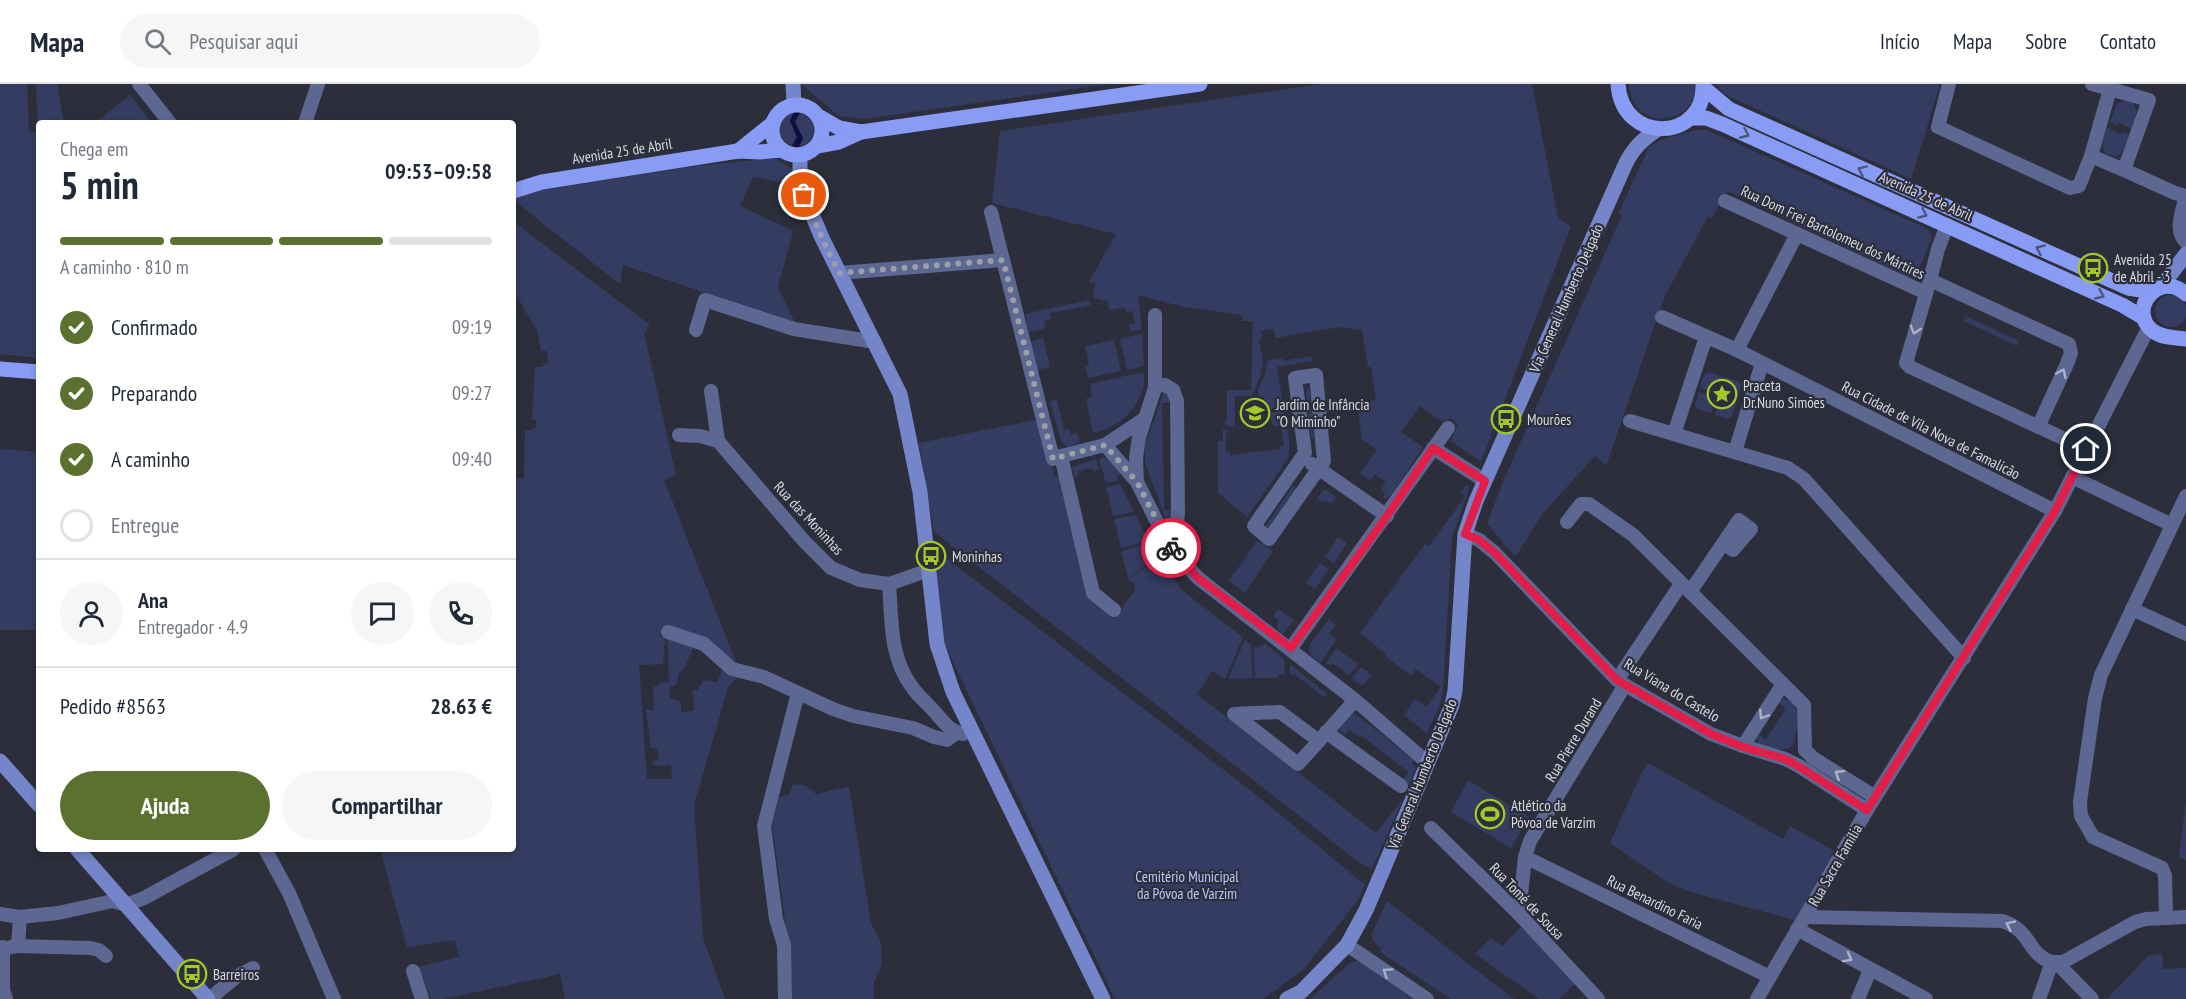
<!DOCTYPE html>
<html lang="pt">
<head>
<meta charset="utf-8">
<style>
	body { margin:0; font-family:"PT Sans Narrow",sans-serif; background:#f6f6f7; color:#1f2937; height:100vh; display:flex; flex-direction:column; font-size:22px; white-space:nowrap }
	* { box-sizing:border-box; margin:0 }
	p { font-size:20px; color:#747a83 }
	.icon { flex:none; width:33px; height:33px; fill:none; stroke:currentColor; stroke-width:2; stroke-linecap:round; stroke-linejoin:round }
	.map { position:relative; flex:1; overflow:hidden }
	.drawer { position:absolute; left:36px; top:36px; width:480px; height:732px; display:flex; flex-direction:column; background:#fff; border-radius:6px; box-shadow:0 3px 9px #0003 }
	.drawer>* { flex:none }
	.pin { position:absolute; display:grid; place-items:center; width:51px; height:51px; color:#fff; margin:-26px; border:3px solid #fff; border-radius:50%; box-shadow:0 2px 6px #0007 }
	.courier { position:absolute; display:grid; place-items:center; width:60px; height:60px; margin:-30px; border:4px solid #e11d48; border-radius:50%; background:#fff; color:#222; box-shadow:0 2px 8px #0007 }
	.overview em { font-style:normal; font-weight:800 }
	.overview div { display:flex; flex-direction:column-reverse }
	.overview { display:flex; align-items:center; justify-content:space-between; height:102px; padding:0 24px }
	h1 { font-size:39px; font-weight:800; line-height:45px }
	.bar { display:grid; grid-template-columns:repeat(4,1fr); gap:9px 6px; align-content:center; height:72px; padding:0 24px }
	.bar i { height:8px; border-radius:4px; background:#e0e1e3 }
	.bar .active { background:#5a7130 }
	.bar p { grid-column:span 4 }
	.line { display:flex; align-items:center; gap:15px; padding:0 24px; border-top:2px solid #e0e1e3 }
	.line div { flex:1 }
	.round { display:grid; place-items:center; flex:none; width:63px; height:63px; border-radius:32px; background:#f6f6f7 }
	ol { padding:0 24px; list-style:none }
	li { display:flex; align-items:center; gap:18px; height:66px }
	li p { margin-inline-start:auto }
	li .icon { padding:6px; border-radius:50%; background:#5a7130; color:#fff; stroke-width:4 }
	li:last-child { color:#747a83 }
	li i { width:33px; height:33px; border:3px solid #e0e1e3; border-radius:50% }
	.button { display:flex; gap:12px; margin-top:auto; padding:12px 24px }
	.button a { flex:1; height:69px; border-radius:36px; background:#5a7130; color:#fff; font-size:24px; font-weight:800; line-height:69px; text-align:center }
	.button a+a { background:#f6f6f7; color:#1f2937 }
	header { display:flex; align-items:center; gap:36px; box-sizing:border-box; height:84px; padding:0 30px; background:#fff; border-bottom:2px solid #e0e1e3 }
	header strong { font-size:28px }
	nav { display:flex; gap:33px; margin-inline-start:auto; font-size:21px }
	.search { width:420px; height:54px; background:#f6f6f7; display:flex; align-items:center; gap:15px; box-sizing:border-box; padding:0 21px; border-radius:33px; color:#747a83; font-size:22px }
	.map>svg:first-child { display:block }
	.green { fill:#343d61 }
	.water { fill:#0d0f42 }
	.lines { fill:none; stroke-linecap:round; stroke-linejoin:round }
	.street { stroke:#5c6792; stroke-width:14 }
	.secondary { stroke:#7585ca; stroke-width:15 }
	.primary { stroke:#889cf5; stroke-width:15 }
	.oneway { stroke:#4c557c }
	.oneway2 { stroke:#adb2c6 }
	.done { stroke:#9c9ea8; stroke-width:6; stroke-dasharray:0 10.8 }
	.route { stroke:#e11d48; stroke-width:8 }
	.labels { text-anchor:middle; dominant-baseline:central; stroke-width:4.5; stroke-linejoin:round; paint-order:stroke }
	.street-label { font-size:15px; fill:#d8dae2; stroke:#2c2f3b }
	.poi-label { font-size:15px; fill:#d8dae2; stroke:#2c2f3b; text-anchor:start }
	.park-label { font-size:15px; fill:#bac8fc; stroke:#2c2f3b }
</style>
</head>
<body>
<header>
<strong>Mapa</strong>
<div class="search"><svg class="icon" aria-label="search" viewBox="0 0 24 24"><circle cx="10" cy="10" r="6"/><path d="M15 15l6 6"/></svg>Pesquisar aqui</div>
<nav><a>Início</a><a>Mapa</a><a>Sobre</a><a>Contato</a></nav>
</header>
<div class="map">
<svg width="2186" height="915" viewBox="0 0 2186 915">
	<rect width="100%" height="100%" fill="#2c2f3b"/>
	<g class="green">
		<polygon points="0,0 27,0 29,48 38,48 36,0 57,0 64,39 39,39 39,274 0,270"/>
		<polygon points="801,0 1109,0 864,35 839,32"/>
		<polygon points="1320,0 1532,0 1558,134 1571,142 1481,378 1451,357 1458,341 1451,334 1443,338 1420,322 1401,348 1423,363 1392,410 1387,414 1383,414 1385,409 1381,405 1386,398 1375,390 1370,397 1360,389 1377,366 1362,355 1357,319 1376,316 1371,283 1368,283 1362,246 1340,243 1275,254 1274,245 1261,247 1262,255 1259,256 1263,277 1260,292 1252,312 1235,312 1235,343 1224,341 1227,334 1227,306 1251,306 1253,237 1242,237 1242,231 1184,223 1138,211 1142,245 1131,248 1129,240 1135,239 1132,227 1126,228 1125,223 1110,226 1107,217 1093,214 1095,200 1089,198 1116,150 992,119 1000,47"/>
		<path d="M1629,0h69c-6,46 -67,46 -69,0z"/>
		<polygon points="1716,0 1940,0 1911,95 1724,10"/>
		<polygon points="130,11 152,39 68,39 99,36"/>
		<path d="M2125,16l8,3c6,10 2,17 -2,26l-12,-7 -2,3 -7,-3 7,-18z"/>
		<path d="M794,28l-4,9 7,16 -5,9 -12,-8c-2,-13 1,-22 14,-26z"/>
		<path d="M800,28l12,8c4,13 0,23 -13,27l4,-9 -8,-16z"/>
		<path d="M2107,43l13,8 2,-3 7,3 -7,17 -5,4 -11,-2c-6,-10 -2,-17 1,-27z"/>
		<polygon points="1697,46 1707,46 1928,145 1932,153 1915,196 1727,107 1712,134 1708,132 1664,214 1606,382 1595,372 1543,429 1516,472 1503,460 1503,458 1487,440 1502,400 1622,131 1619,128 1649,63 1663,55"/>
		<polygon points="775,74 792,85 793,92 779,98 753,93 740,122 793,147 778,203 795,239 623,181 620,200 513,116 524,111 543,106 697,82"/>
		<polygon points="513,137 650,241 644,249 676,391 664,396 738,583 665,542 659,553 665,553 663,580 639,581 647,695 672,695 671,681 654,682 652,677 659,676 657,664 651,664 646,626 654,626 653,603 658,602 659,599 669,598 668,555 673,554 694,562 685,583 679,589 676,601 669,603 670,614 681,618 681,628 694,627 693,606 697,606 704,596 717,598 723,585 727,590 737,594 728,603 694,721 703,854 725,915 565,915 560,890 444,915 431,915 418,883 459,873 455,856 407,863 380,765 513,765 513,394 524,394 525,347 536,344 536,336 532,336 535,283 543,283 543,280 548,279 547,267 541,267 537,246 513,207"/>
		<circle cx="2171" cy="227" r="16"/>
		<polygon points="1089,216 1091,221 1050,229 1051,235 1044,237 1046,244 1029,248 1025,230"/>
		<polygon points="1965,232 2019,257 2017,262 1964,237"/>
		<polygon points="1142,250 1144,282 1127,286 1120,255"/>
		<polygon points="1043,254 1050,283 1037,286 1030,257"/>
		<polygon points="1114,256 1121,287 1088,294 1085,282 1089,281 1085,262"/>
		<polygon points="1312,272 1313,277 1277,283 1283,321 1268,326 1264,313 1258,312 1258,307 1265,290 1268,276 1282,274 1283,277"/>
		<path d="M1143,288c6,19 -11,42 -27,52 -7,4 -15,7 -23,9l-7,-34 6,-2 -2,-13z"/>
		<polygon points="1708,288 1722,292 1720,299 1708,306 1700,304 1704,291"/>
		<polygon points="1726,293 1738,297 1741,301 1737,315 1730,313 1723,301"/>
		<polygon points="1309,304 1314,354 1311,354 1306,305"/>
		<polygon points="1164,308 1169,310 1169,319 1162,319 1164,426 1172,427 1172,438 1167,438 1145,379 1145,361"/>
		<polygon points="1699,308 1706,310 1713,322 1711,329 1698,325 1695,322"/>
		<polygon points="1057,316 1064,346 1070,345 1071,351 1077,349 1080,358 1067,363 1061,357 1050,317"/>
		<polygon points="1729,317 1736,319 1732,332 1728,335 1715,331 1717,324"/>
		<polygon points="1283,325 1289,355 1289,373 1247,433 1218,409 1218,357 1223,357 1223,345 1230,348 1226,349 1226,368 1230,368 1230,371 1280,365 1280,363 1284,362 1281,341 1273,342 1269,330"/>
		<polygon points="1040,335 1055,393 1063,392 1090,513 1115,533 1136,505 1134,503 1135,500 1128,495 1158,474 1183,507 1243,553 1225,595 1212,587 1197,610 1376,749 1403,715 1372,785 1360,779 934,448 919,359"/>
		<polygon points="0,365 39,368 39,546 0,546"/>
		<polygon points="1104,373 1109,375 1123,387 1117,393 1118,397 1106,399 1099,375"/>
		<polygon points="1096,375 1099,385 1094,387 1093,384 1079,387 1077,393 1075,394 1072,383"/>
		<polygon points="1120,400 1134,428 1113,432 1106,403"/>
		<polygon points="1467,400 1469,405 1452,453 1443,607 1440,620 1427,649 1404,631 1415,615 1426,623 1441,603 1416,585 1411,592 1385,572 1386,570 1360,549 1425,460 1429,462 1465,413 1461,409"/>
		<polygon points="1293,402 1296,404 1267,445 1265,443"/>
		<polygon points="1324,405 1336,413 1331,419 1324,417 1323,419 1317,415"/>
		<polygon points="1136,431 1148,457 1121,464 1114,435"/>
		<polygon points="1338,453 1347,459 1334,479 1325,473"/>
		<polygon points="1257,457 1273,467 1245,509 1229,497"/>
		<polygon points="1150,459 1157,473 1128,494 1121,467"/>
		<polygon points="932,463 1254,709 1365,801 1358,816 1303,886 1263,915 1115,915 940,551"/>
		<polygon points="1320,479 1329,485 1315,505 1306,499"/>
		<polygon points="1278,525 1294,536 1283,550 1277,545 1278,536 1273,532"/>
		<path d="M1329,535l7,6 -7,9 8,5 -17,24c-7,-6 -13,-9 -10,-19z"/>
		<polygon points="1245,556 1251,560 1252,594 1228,595"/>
		<polygon points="1265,560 1284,575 1285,591 1278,591 1278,594 1255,594 1254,562 1256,564"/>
		<polygon points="1336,564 1358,580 1349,591 1334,580 1325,581"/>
		<polygon points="1290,580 1327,610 1324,613 1294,590 1290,591"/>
		<polygon points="1361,583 1372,591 1362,602 1352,594"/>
		<path d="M1782,615c23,0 15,32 11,46 -10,9 -22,2 -34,-1l-3,-7 2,-3 8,5 20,-30 -7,-6z"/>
		<polygon points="1353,628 1414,676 1412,679 1416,684 1409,701 1403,696 1408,688 1361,651 1359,653 1349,646 1345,651 1339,646"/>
		<polygon points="1648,679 1783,755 1790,742 1834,767 1795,836 1690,808 1667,798 1610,759 1641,690"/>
		<polygon points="1468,696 1529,733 1511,764 1451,728"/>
		<polygon points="793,700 806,702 816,710 849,703 871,839 881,859 882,880 874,898 874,915 791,915 787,851 772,740 779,713 789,711"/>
		<polygon points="2186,717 2186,776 2179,773"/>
		<polygon points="1387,817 1505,908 1514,915 1451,915 1380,868 1381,865 1372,855 1372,849"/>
		<polygon points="1522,842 1577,898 1559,915 1539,915 1475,870 1491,854 1502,862"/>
		<polygon points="2162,869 2163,885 2186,884 2186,915 2107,915 2148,872"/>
		<polygon points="1357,877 1364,881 1418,915 1310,915 1350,879"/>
	</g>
	<polygon class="water" points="794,28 800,28 795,38 803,54 799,63 792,62 797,53 790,37"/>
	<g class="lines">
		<g class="street">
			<polyline points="139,0 170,39"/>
			<polyline points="1949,0 1938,43 2070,104 2079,102 2091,72 2110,5"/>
			<polyline points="2092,0 2149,16 2124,86 2175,109 2186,112"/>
			<polyline points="305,39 318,0"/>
			<polyline points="2091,72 2124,86"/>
			<path d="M2186,116l-2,3c-3,13 -9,29 2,39"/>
			<polyline points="1725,117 1926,209"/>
			<polyline points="991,128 1053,375 1061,372"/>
			<polyline points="839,189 1003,176"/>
			<polyline points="1930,196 1938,165 1947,141"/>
			<polyline points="1662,233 1737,266 2055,427"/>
			<polyline points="696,246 705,216 794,245 875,258"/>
			<polyline points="1737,266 1797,150"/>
			<polygon points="1316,291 1324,377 1269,455 1254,442 1305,369 1295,294"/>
			<polyline points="1155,302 1165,301 1173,306 1177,317 1178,430 1177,438 1162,449"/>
			<polyline points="711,307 718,357"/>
			<polyline points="1630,337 1788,384 1804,395 1964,574"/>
			<polyline points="2038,343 2067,280 2071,269 2069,260 1930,196 1906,279 1910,283 2086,365"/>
			<polyline points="1674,350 1706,253"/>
			<polyline points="679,351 700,352 718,357 804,457 831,484 860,496 889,500 929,486"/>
			<polyline points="1105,361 1144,335"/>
			<polyline points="1433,364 1485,397"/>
			<polyline points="1735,368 1762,279"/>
			<polyline points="1312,380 1387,432"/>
			<polyline points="2072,393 2172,441"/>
			<polyline points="1137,398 1136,374 1139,353 1155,304 1155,231"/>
			<polyline points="1567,438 1581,420 1589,420 1633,451 1804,621 1805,666 1813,674 1875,713"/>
			<polyline points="1465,450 1479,456 1495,469 1617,596 1625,601 1711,650 1743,662 1785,675 1799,682 1867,726"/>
			<path d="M889,500c3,36 0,72 23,103 6,9 15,16 22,24 8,9 16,21 29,23"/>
			<polyline points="1690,508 1739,436 1751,445 1733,466 1724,459"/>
			<polyline points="2132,525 2186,550"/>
			<polyline points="1114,526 1093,509 1061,372 1105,361 1137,398 1169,462 1198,494 1355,616 1428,679"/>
			<polyline points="668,548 704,560 732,585 764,593 833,625 853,632 913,644 934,653 947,656 956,649"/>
			<polyline points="1291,564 1448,344"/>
			<polyline points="1617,596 1681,500"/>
			<polyline points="1326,648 1401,702"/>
			<polyline points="1319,657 1298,680 1234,630 1280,628 1319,657 1355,616"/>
			<polyline points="1743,662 1783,600"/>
			<polyline points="1431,744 1519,830 1598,915"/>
			<polyline points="265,765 289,809 334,915"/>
			<polyline points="1525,773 1770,893"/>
			<polyline points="0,830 20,833 58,829 113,817 126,821 144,814 234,765"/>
			<polyline points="1519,830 1525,773 1530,757 1625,601"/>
			<path d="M1805,833l197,4c30,9 25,34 50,41"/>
			<polyline points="2166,834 2165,792 2162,784 2093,753 2081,732 2080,718 2095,614 2101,591 2186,412"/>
			<polyline points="1797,845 1926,915"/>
			<polyline points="1347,861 1427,915"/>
			<polyline points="18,862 90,864 99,866 106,872"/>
			<polyline points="3,863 3,906 6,915"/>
			<polyline points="11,863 18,862 20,833"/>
			<polyline points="2057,879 2092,915"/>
			<polyline points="413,887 422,915"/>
			<polyline points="209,915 236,893 253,884"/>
			<polyline points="785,915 784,861 776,835 764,742 798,609"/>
			<polyline points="1757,915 1867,726 2055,427 2149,243"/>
			<polyline points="1858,915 1870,886"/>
			<polyline points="2039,915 2052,878 2063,878 2135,838 2146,835 2186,833"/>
		</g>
		<g class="secondary">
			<polyline points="793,0 794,20"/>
			<polyline points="800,71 800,87 804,111 822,154 900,310 920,408 937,560 953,608 1103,915"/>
			<polyline points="2161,203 2186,170"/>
			<polyline points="0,677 39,721"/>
			<polyline points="77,765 208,915"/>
			<path d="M1287,915l14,-7 46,-47 19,-35 19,-45 67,-160 3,-14 10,-157 11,-33 149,-336c8,-17 18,-26 33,-36"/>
		</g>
		<g class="primary">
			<path d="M1618,0c4,62 88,57 85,0"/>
			<polyline points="1704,4 1729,25 2128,204 2153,208"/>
			<circle cx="797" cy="46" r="25"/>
			<polyline points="820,33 839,44 861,48"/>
			<polyline points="1690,34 1706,34 1722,40 2122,221 2144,234"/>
			<polyline points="817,62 839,58 861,48 1200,0"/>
			<polyline points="738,67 773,39"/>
			<polyline points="513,107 542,98 738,67 760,68 781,66"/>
			<path d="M2186,210c-27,-25 -60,17 -33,37 9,7 23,7 33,8"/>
			<polyline points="0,285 39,288"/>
		</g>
	</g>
	<defs><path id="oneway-chevron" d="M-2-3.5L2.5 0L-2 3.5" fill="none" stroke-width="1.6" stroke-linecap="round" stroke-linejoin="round" transform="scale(1.5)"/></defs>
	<g class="oneway">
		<use href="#oneway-chevron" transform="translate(1745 50) rotate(24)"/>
		<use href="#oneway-chevron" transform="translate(1862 86) rotate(-156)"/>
		<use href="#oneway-chevron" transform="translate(1923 130) rotate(24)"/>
		<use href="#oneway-chevron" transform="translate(2040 165) rotate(-156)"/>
		<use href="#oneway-chevron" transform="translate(2100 211) rotate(25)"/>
	</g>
	<g class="oneway2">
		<use href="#oneway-chevron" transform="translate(1915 246) rotate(107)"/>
		<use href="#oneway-chevron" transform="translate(2062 289) rotate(-65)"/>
		<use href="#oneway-chevron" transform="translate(1763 631) rotate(123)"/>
		<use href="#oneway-chevron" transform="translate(1839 690) rotate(-148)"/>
		<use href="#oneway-chevron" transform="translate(2010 841) rotate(-155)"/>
		<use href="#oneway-chevron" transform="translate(1848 874) rotate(29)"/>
		<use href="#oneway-chevron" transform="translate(1387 888) rotate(-146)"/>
	</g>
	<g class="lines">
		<polyline class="done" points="804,111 822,154 839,189 1003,176 1053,375 1105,361 1137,398 1171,464"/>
		<polyline class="route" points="1171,464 1198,494 1291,564 1387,432 1433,364 1485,397 1465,450 1479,456 1495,469 1617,596 1711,650 1743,663 1785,675 1798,682 1867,726 2055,427 2086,365"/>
	</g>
	<defs>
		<g id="bus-ring" transform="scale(1.5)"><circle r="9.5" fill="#2c2f3b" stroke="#a3c927" stroke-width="1.5"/><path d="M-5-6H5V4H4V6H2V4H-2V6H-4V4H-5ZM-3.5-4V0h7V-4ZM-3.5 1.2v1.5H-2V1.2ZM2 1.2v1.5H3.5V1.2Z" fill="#a3c927"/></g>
		<g id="sight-ring" transform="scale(1.5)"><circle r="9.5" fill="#2c2f3b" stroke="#a3c927" stroke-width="1.5"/><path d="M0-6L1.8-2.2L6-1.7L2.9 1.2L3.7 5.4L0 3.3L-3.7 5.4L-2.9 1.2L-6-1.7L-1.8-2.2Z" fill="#a3c927"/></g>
		<g id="school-ring" transform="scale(1.5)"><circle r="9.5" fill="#2c2f3b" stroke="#a3c927" stroke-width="1.5"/><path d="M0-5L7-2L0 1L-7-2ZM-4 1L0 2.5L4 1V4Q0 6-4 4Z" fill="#a3c927"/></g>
		<g id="stadium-ring" transform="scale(1.5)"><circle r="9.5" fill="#2c2f3b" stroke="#a3c927" stroke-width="1.5"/><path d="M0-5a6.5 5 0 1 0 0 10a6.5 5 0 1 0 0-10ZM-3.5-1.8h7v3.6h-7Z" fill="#a3c927"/></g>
	</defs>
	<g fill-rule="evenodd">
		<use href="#bus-ring" x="2093" y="184"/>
		<use href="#sight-ring" x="1722" y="310"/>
		<use href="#school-ring" x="1255" y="329"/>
		<use href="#bus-ring" x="1506" y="335"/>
		<use href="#bus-ring" x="931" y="472"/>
		<use href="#stadium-ring" x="1490" y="730"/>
		<use href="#bus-ring" x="192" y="890"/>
	</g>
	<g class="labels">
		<g class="street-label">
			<text transform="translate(622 67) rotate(-9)">Avenida 25 de Abril</text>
			<text transform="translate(1926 112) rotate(24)">Avenida 25 de Abril</text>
			<text transform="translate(1833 148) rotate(25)">Rua Dom Frei Bartolomeu dos Mártires</text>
			<text transform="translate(1566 214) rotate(-66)">Via General Humberto Delgado</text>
			<text transform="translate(1931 346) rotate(27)">Rua Cidade de Vila Nova de Famalicão</text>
			<text transform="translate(809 434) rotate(47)">Rua das Moninhas</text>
			<text transform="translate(1672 606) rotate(31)">Rua Viana do Castelo</text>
			<text transform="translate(1573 656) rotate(-59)">Rua Pierre Durand</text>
			<text transform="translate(1422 690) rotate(-68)">Via General Humberto Delgado</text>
			<text transform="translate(1835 781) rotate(-60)">Rua Sacra Família</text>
			<text transform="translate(1527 817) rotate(46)">Rua Tomé de Sousa</text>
			<text transform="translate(1655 818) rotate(26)">Rua Benardino Faria</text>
		</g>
		<g class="poi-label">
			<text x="2114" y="175">Avenida 25<tspan x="2114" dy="17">de Abril - 3</tspan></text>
			<text x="1743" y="301">Praceta<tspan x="1743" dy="17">Dr.Nuno Simões</tspan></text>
			<text x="1276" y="320">Jardim de Infância<tspan x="1276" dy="17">"O Miminho"</tspan></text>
			<text x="1527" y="335">Mourões</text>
			<text x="952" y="472">Moninhas</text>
			<text x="1511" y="721">Atlético da<tspan x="1511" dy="17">Póvoa de Varzim</tspan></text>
			<text x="213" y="890">Barreiros</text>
		</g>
		<g class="park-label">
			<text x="1187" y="792">Cemitério Municipal<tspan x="1187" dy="17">da Póvoa de Varzim</tspan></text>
		</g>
	</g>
</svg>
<div class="pin" style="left:804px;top:111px;background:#ea580c"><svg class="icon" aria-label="bag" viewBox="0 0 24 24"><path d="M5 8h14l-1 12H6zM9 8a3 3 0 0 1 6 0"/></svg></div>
<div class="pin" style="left:2086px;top:365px;background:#1f2937"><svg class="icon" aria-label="home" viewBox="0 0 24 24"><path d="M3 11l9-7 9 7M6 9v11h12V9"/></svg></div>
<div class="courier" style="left:1171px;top:464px"><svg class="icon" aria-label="bike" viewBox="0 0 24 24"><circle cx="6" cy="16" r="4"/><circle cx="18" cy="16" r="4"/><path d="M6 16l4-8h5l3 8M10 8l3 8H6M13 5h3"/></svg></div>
<section class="drawer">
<div class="overview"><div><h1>5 min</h1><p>Chega em</p></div><em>09:53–09:58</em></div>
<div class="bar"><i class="active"></i><i class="active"></i><i class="active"></i><i></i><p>A caminho · 810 m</p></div>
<ol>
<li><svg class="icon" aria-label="check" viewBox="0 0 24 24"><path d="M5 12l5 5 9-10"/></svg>Confirmado<p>09:19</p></li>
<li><svg class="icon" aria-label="check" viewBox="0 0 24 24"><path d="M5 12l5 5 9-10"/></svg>Preparando<p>09:27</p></li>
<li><svg class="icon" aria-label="check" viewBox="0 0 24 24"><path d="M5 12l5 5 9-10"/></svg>A caminho<p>09:40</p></li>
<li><i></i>Entregue</li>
</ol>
<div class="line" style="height:108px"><a class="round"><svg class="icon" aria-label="person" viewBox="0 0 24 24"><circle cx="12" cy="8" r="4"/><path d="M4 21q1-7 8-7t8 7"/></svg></a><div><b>Ana</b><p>Entregador · 4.9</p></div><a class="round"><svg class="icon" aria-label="chat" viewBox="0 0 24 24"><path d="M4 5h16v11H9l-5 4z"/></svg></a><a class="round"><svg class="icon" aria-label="phone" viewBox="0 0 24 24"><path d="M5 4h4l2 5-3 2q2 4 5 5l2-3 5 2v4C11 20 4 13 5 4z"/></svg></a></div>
<div class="line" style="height:78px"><div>Pedido #8563</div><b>28.63 €</b></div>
<div class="button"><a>Ajuda</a><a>Compartilhar</a></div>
</section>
</div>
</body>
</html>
